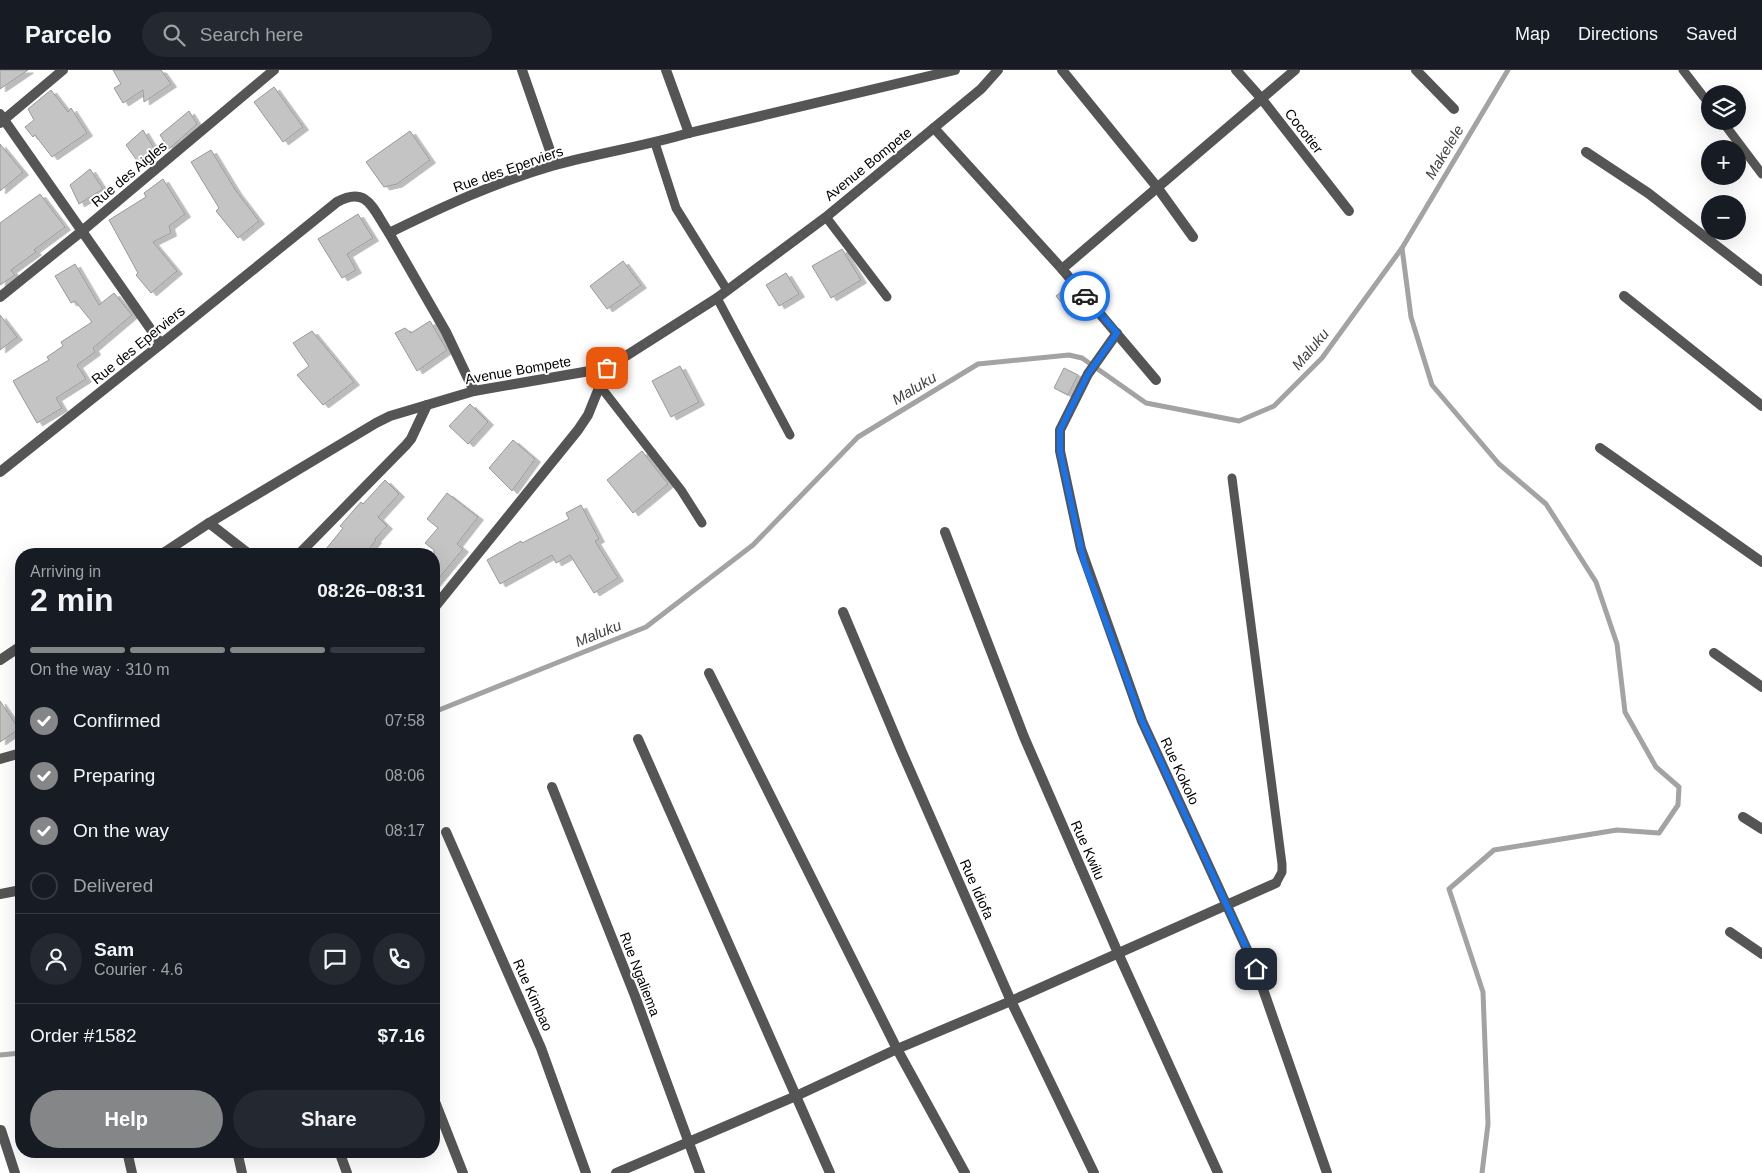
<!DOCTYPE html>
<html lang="en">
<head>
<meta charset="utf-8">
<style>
	body { margin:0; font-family:Helvetica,sans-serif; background:#242831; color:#f1f3f6; height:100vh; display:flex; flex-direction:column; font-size:19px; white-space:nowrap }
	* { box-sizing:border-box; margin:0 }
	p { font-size:16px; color:#9ea1a6 }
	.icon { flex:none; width:28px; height:28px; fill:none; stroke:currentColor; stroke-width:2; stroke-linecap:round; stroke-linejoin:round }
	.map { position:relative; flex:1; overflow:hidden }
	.side { position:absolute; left:15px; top:478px; width:425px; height:610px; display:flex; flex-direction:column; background:#171b24; border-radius:20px; box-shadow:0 5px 20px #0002 }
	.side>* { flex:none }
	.fabs { position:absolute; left:1701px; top:15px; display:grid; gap:10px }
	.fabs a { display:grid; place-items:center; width:45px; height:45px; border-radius:50%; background:#171b24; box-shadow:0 5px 20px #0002; font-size:25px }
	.pin { position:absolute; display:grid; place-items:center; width:42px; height:42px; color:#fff; margin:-21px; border-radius:10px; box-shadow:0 2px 8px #0006 }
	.courier { position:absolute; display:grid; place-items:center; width:50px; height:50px; margin:-25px; border:4px solid #1a73e8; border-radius:50%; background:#fff; color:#222; box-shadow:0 1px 6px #0007 }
	.headline em { font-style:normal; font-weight:600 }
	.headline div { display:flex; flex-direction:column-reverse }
	.headline { display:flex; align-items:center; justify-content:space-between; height:85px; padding:0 15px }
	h1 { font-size:32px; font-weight:600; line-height:38px }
	.bar { display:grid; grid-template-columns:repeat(4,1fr); gap:8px 5px; align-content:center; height:60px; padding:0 15px }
	.bar i { height:6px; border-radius:4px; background:#363941 }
	.bar .on { background:#858687 }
	.bar p { grid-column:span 4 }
	.line { display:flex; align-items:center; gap:12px; padding:0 15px; border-top:1px solid #363941 }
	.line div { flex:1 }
	.round { display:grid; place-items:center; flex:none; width:52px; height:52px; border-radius:26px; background:#242831 }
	ol { padding:0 15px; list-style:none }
	li { display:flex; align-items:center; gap:15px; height:55px }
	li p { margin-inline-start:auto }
	li .icon { padding:5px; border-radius:50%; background:#858687; color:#fff; stroke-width:4 }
	li:last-child { color:#9ea1a6 }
	li i { width:28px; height:28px; border:2px solid #363941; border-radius:50% }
	.action { display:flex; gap:10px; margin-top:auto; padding:10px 15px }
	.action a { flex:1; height:58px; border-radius:30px; background:#858687; color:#fff; font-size:20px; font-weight:600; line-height:58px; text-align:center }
	.action a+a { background:#242831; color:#f1f3f6 }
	header { display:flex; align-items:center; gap:30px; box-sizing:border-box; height:70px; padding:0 25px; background:#171b24; border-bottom:1px solid #363941 }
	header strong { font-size:24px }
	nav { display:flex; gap:28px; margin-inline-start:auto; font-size:18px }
	.search { width:350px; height:45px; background:#242831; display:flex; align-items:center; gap:12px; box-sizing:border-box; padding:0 18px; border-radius:28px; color:#9ea1a6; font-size:19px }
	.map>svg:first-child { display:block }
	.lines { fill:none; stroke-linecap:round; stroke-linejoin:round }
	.stream { stroke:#a3a3a3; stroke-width:5 }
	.building { fill:#c4c4c4; stroke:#999; filter:url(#shadow) }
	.service { stroke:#555; stroke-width:9 }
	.minor { stroke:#555; stroke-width:10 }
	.done { stroke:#595959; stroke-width:5; stroke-dasharray:0 9 }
	.route { stroke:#1a73e8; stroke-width:6 }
	.labels { text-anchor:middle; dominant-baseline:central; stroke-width:4; stroke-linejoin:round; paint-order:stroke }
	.street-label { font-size:14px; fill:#000; stroke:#fff }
	.water-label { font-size:15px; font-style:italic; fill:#444; stroke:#fff }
</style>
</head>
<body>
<header>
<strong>Parcelo</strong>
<div class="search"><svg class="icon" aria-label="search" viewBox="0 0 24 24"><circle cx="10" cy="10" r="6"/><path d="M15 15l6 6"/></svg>Search here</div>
<nav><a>Map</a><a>Directions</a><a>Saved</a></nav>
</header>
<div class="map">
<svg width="1762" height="1103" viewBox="0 0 1762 1103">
	<defs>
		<filter id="shadow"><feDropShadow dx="5.5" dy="3" stdDeviation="0" flood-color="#0004"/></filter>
	</defs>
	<rect width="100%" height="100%" fill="#fff"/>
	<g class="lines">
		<g class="stream">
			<polyline points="1402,178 1411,247 1432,315 1499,394 1546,434 1596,512 1617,574 1625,642 1656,697 1679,717 1678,735 1659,763 1617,760 1494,780 1449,819 1483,922 1488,1054 1482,1103"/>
			<polyline points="434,642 646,557 753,475 858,367 978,294 1069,285 1082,288 1146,333 1239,351 1274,336 1322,288 1402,178 1508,0"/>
			<polyline points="0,985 21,983"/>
		</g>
	</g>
	<g class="building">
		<polygon points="0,0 28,0 0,19"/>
		<polygon points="113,0 161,0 171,14 144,32 143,20 123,33 114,18 121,14"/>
		<polygon points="274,17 303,57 283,72 254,32"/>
		<polygon points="51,20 68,42 71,38 87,63 52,87 35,65 33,67 25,57 34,50 28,39"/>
		<polygon points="189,41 197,54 169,79 160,65"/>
		<polygon points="143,60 155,80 138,92 126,75"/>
		<polygon points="410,61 430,90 397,114 384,117 366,92"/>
		<polygon points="0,74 23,102 0,121"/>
		<polygon points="211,80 236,121 259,151 238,168 216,141 219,138 191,92"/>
		<polygon points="90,99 103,119 79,134 70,115"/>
		<polygon points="163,109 185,144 169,156 171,163 153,172 177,201 151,223 136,205 138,203 109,150 146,127 144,123"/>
		<polygon points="40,124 65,157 34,180 36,182 11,200 15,205 0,215 0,153"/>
		<polygon points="358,144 373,168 347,184 356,200 342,208 318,169"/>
		<polygon points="842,179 861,210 831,228 812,196"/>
		<polygon points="623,191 641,215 607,239 590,216"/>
		<polygon points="75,194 99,235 114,223 132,245 93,278 95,282 77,295 86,309 56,328 62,338 37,353 13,311 49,290 47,287 63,276 61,272 92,252 75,231 71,233 55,206"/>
		<polygon points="786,203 799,224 779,236 766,215"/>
		<polygon points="1068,216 1082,234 1071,244 1056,226"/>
		<polygon points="0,245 17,267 0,280"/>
		<polygon points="430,251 447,280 417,301 395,263 405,258 411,263"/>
		<polygon points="312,261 354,312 323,335 297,305 309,296 293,273"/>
		<polygon points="680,296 699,332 671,347 652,311"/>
		<polygon points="1064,298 1078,305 1068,325 1054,318"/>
		<polygon points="470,334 488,352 468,374 449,356"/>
		<polygon points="513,370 535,389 512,421 489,398"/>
		<polygon points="642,381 668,414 633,443 607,410"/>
		<polygon points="385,410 399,424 378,447 387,456 375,469 376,470 365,484 322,484 343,458 340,456 361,432 363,434"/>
		<polygon points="447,423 478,447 457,474 463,479 434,514 434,480 425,473 438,458 427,449"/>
		<polygon points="581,435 599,469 595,471 618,508 594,523 570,485 556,493 552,485 500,514 487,490 521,471 522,473 569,449 566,443"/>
		<polygon points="0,631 19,659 0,672"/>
	</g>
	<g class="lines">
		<g class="service">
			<polyline points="1683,0 1710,35"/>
			<polyline points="1722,51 1762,104"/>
			<polyline points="655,73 676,138 727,220"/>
			<polyline points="826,147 887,227"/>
			<polyline points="717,228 790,365"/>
			<polyline points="600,316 681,420 702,453"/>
			<polyline points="1232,408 1282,794 1282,802 1276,813"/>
		</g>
		<g class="minor">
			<polyline points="522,0 555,95"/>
			<polyline points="666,0 689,63"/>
			<polyline points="1062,0 1157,117 1193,167"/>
			<polyline points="1236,0 1261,28 1349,141"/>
			<polyline points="1416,0 1454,39"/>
			<polyline points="0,44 161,274"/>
			<polyline points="0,53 63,0"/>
			<polyline points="934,58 1062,199 1156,310"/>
			<polyline points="1586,82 1648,123 1762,211"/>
			<polyline points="389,163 446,262 474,321"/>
			<polyline points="1062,199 1295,0"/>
			<polyline points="1624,226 1762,336"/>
			<polyline points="0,227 82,161 274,0"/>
			<polyline points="1117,263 1088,304 1060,360 1060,381 1081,479 1142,651 1256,899 1327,1103"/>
			<polyline points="1600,378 1762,492"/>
			<path d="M0,402l161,-128 176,-142c31,-17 36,8 52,31 55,-27 107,-51 166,-68 44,-12 90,-19 134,-32l266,-63"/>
			<polyline points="209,453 249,484"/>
			<polyline points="945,462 1024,667 1118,883 1218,1103"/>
			<polyline points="162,484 209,453 376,353 390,346 474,321 607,298 717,228 826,147 981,19 998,0"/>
			<polyline points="299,484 406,375 411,369 427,335"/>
			<polyline points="434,538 578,360 588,345 607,298"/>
			<polyline points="843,542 901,680 1011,931 1094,1103"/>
			<polyline points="1714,583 1762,617"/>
			<polyline points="0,590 21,576"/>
			<polyline points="709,603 897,979 965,1103"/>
			<polyline points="638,669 830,1103"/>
			<polyline points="0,689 21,683"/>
			<polyline points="552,717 635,926 700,1103"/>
			<polyline points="1743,747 1762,759"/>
			<polyline points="446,762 541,978 586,1103"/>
			<polyline points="0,824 21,820"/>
			<polyline points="1730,862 1762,884"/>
			<polyline points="434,1029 463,1103"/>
			<polyline points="1,1060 15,1103"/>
			<polyline points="127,1081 132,1103"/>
			<polyline points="237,1081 242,1103"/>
			<polyline points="339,1081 347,1103"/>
			<polyline points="616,1103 796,1026 897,979 1011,931 1276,813"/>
		</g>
	</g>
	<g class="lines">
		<polyline class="done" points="607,298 717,228 826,147 934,58 1085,226"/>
		<polyline class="route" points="1085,226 1117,263 1088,304 1060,360 1060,381 1074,447 1084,492 1142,651 1256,899"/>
	</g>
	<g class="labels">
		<g class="street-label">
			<text transform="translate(1304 61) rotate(52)">Cocotier</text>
			<text transform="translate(868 94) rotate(-39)">Avenue Bompete</text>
			<text transform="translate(508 99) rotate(-19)">Rue des Eperviers</text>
			<text transform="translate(129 104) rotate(-40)">Rue des Aigles</text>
			<text transform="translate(138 275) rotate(-39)">Rue des Eperviers</text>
			<text transform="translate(518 300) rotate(-10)">Avenue Bompete</text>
			<text transform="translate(1180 701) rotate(65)">Rue Kokolo</text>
			<text transform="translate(1088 780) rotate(66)">Rue Kwilu</text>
			<text transform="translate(977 819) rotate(66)">Rue Idiofa</text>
			<text transform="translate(640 904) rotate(69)">Rue Ngaliema</text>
			<text transform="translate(533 925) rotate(66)">Rue Kimbao</text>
		</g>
		<g class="water-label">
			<text transform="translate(1444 82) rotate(-59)">Makelele</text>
			<text transform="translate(1310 279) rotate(-50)">Maluku</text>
			<text transform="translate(914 318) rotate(-31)">Maluku</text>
			<text transform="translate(598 563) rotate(-22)">Maluku</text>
		</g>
	</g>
</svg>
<div class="fabs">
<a><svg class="icon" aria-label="layers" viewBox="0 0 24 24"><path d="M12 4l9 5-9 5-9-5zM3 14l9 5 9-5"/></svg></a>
<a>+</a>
<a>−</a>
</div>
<div class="pin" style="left:607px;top:298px;background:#ea580c"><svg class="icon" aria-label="bag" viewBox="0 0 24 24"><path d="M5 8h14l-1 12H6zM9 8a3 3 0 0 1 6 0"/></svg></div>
<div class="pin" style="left:1256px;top:899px;background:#1f2937"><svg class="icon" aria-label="home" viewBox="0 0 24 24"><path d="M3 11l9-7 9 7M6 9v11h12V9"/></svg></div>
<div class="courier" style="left:1085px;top:226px"><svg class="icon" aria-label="car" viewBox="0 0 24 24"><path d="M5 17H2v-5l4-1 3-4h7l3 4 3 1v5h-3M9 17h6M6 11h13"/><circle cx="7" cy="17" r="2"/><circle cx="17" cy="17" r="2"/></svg></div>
<section class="side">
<div class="headline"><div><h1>2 min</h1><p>Arriving in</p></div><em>08:26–08:31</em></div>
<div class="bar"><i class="on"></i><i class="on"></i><i class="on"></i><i></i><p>On the way · 310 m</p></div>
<ol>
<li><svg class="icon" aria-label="check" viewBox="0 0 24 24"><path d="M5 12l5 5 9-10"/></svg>Confirmed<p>07:58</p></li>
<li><svg class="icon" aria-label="check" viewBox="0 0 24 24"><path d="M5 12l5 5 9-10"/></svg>Preparing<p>08:06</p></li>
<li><svg class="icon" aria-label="check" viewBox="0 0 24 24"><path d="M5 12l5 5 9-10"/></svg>On the way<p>08:17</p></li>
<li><i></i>Delivered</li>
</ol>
<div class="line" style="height:90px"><a class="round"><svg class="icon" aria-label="person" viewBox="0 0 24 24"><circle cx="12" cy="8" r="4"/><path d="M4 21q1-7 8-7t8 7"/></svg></a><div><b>Sam</b><p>Courier · 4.6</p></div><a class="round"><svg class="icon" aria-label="chat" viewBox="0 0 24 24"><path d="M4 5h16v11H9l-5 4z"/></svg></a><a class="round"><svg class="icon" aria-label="phone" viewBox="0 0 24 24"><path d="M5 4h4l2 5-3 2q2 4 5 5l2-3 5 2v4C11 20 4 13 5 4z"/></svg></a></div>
<div class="line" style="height:65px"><div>Order #1582</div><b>$7.16</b></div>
<div class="action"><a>Help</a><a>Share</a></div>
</section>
</div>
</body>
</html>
